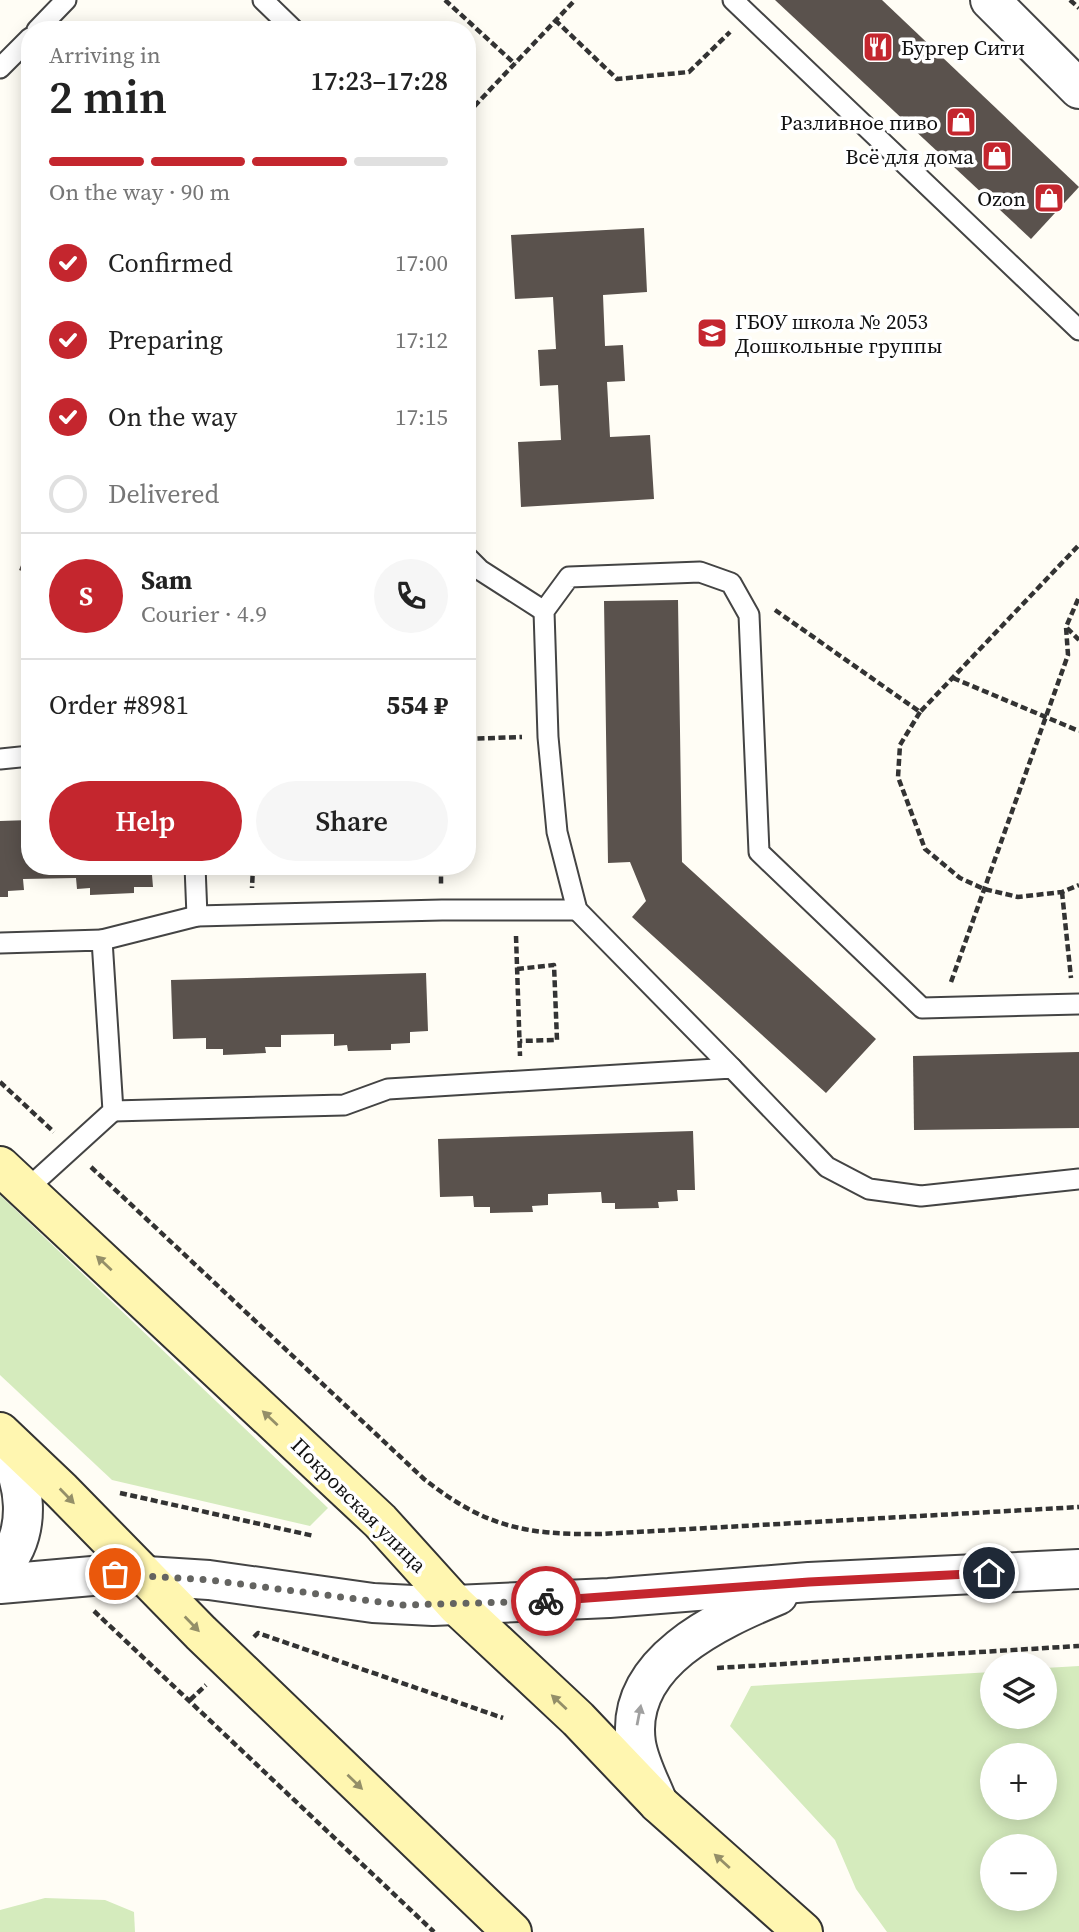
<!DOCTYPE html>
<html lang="en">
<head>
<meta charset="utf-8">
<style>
	body { margin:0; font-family:"Source Serif 4",serif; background:#f6f6f6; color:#222; height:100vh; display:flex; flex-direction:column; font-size:26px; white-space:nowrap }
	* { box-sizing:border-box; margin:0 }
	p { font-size:23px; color:#767676 }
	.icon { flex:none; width:38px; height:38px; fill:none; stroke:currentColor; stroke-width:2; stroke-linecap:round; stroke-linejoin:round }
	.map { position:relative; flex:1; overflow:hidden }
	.panel { position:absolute; left:21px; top:21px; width:455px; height:854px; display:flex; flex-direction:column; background:#fff; border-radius:28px; box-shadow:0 4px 18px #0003 }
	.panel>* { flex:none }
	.fabs { position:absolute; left:980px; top:1652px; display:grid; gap:14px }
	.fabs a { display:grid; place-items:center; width:77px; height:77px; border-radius:50%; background:#fff; box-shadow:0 4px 18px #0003; font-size:35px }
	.pin { position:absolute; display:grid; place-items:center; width:60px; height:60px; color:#fff; margin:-30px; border:4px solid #fff; border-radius:50%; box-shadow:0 2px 7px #0007 }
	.courier { position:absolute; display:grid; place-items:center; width:70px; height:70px; margin:-35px; border:5px solid #c4262e; border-radius:50%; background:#fff; color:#222; box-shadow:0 2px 9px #0007 }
	.summary em { font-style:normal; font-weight:600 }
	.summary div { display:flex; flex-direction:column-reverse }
	.summary { display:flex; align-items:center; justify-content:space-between; height:119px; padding:0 28px }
	h1 { font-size:46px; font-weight:600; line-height:52px }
	.bar { display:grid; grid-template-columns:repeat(4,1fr); gap:10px 7px; align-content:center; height:84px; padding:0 28px }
	.bar i { height:9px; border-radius:5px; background:#e0e0e0 }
	.bar .on { background:#c4262e }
	.bar p { grid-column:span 4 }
	.line { display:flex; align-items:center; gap:18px; padding:0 28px; border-top:2px solid #e0e0e0 }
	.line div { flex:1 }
	.round { display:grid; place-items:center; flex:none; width:74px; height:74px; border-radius:37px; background:#f6f6f6 }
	ol { padding:0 28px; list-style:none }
	li { display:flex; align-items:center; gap:21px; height:77px }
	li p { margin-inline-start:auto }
	li .icon { padding:7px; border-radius:50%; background:#c4262e; color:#fff; stroke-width:4 }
	li:last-child { color:#767676 }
	li i { width:38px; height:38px; border:4px solid #e0e0e0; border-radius:50% }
	.button { display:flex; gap:14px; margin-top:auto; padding:14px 28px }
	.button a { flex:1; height:80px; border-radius:42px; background:#c4262e; color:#fff; font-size:28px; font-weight:600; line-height:80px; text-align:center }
	.button a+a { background:#f6f6f6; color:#222 }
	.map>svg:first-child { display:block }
	.green { fill:#d5ebbd; fill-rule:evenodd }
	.building { fill:#5a524d }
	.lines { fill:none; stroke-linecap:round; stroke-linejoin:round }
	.service-casing { stroke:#444; stroke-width:23 }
	.minor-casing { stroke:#444; stroke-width:42 }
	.tertiary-casing { stroke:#444; stroke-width:42 }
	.secondary-casing { stroke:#333; stroke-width:42 }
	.path { stroke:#333; stroke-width:4.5; stroke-dasharray:7 3.5; stroke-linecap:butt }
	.service { stroke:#fff; stroke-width:19 }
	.minor { stroke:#fff; stroke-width:38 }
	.tertiary { stroke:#fff; stroke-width:38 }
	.secondary { stroke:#fff6b0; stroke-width:38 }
	.oneway { fill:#948f68 }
	.oneway2 { fill:#a0a0a0 }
	.done { stroke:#646461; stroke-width:7; stroke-dasharray:0 12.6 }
	.route { stroke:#c4262e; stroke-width:9 }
	.labels { text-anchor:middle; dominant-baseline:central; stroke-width:7; stroke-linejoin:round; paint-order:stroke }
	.poi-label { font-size:21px; fill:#111; stroke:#fff; text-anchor:end }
	.street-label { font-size:21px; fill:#111; stroke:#fff }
</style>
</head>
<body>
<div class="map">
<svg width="1079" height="1932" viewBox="0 0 1079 1932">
	<rect width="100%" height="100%" fill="#fffdf5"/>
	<g class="green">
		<polygon points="0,1195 328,1508 310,1526 112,1480 0,1375"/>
		<path d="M1079,1666v266h-192l-31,-43 -21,-49 -105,-114 21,-40 241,-14v45h53v-49zM992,1755h53v53h-53zM992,1846h53v53h-53z"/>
		<polygon points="45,1898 105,1900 134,1912 135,1932 0,1932 0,1910"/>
	</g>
	<g class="building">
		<polygon points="775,0 882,0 1079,187 1031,239"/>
		<polygon points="644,228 647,292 603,295 605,346 623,345 625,381 607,382 610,437 650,435 654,499 521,507 518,442 561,440 558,385 540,386 538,350 556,349 553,297 515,299 511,235"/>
		<polygon points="30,544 30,574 19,570"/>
		<polygon points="678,600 682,862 876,1039 826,1093 632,917 646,901 630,862 608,863 604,601"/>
		<polygon points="30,820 30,866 170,866 170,874 152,875 153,887 134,887 134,893 90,895 90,888 77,889 76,878 23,879 24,890 8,891 8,897 0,897 0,821"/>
		<polygon points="426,973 428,1031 410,1032 410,1043 391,1044 391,1050 348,1051 347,1045 334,1046 334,1034 281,1035 281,1047 265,1047 266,1053 223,1055 223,1049 206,1049 206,1038 173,1039 171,980"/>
		<polygon points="1079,1052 1079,1128 914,1130 913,1056"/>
		<polygon points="693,1131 695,1190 677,1190 678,1201 658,1202 659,1208 615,1209 615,1203 602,1203 601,1192 548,1194 548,1205 532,1206 533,1212 490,1213 490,1207 474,1207 473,1196 440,1197 438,1139"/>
	</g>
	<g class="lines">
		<g class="service-casing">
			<g id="service">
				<polyline points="263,0 294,30"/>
				<polyline points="733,0 1079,330"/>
				<polyline points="37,30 66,0"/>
				<polyline points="0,68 30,38"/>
				<polyline points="467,557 480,570 544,611"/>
				<polyline points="0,759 30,756"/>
				<polyline points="195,866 197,916"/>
				<polyline points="102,940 197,916 442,910 577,910"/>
				<polyline points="0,943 102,940 113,1111 26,1190"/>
				<polyline points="732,1068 577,910 557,832 548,737 544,611 569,577 700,572 731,583 749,615 759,852 922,1008 1079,1004"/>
				<polyline points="113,1111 344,1105 388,1089 732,1068 827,1167 869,1189 921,1196 1079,1179"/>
			</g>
		</g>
		<g class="minor-casing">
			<polyline id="minor" points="990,0 1079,89"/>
		</g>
		<g class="tertiary-casing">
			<g id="tertiary">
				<path d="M0,1439c27,40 34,93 0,131"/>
				<polyline points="0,1584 115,1574 209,1580 373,1603 433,1606 609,1598 809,1582 1079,1569"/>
				<path d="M658,1803c-7,-18 -19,-40 -22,-60 -12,-81 82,-123 142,-148"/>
			</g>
		</g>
		<g class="secondary-casing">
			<g id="secondary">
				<polyline points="0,1166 380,1521 456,1605 578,1719 658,1803 803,1932"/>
				<polyline points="0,1432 61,1490 201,1633 512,1932"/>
			</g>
		</g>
		<g class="path">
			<polyline points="445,0 515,64"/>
			<polyline points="1070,0 1079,8"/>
			<polyline points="555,20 617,79 689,72 730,32"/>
			<polyline points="467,114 575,0"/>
			<polyline points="775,610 920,712 1079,545"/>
			<polyline points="1067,628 1079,640"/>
			<polyline points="953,678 1079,731"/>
			<polyline points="920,712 900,745 898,777 925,849 960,878 984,889 1018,897 1062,892 1079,885"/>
			<polyline points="467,739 522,737"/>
			<polyline points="441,866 441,885"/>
			<polyline points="220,868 253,867 252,888"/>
			<polyline points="1062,892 1071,978"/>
			<polyline points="516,936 520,1056"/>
			<polyline points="517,969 554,965 557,1040 520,1041"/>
			<polyline points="951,982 1068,655 1066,627 1079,597"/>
			<polyline points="0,1082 54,1132"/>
			<path d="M91,1167l333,312c61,48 101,56 177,55l478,-27"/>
			<polyline points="120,1493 314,1536"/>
			<polyline points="94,1611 434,1932"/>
			<polyline points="254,1637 258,1633 503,1718"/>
			<polyline points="717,1668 1079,1646"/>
			<polyline points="190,1700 206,1685"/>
		</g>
		<use href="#service" class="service"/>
		<use href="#minor" class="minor"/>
		<use href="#tertiary" class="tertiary"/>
		<use href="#secondary" class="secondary"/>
	</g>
	<defs><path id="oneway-solid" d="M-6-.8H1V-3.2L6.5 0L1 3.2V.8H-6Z" transform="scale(1.75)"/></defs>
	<g class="oneway">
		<use href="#oneway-solid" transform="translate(104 1263) rotate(-137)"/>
		<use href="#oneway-solid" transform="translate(270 1418) rotate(-137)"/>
		<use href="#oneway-solid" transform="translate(67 1496) rotate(46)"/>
		<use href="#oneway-solid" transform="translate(192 1624) rotate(46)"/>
		<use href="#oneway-solid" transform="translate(559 1702) rotate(-137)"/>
		<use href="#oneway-solid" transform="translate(355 1782) rotate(44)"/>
		<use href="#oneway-solid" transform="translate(722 1861) rotate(-138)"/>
	</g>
	<use class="oneway2" href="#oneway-solid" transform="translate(639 1715) rotate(-79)"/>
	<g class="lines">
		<polyline class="done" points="115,1574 209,1580 403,1605 546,1601"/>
		<polyline class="route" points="546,1601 809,1582 989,1573"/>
	</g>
	<defs>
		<g id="restaurant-square" transform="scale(1.575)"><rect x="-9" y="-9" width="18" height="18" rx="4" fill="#c4262e" stroke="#fff"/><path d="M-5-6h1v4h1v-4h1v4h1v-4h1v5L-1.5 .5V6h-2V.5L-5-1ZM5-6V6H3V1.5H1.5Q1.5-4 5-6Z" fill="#fff"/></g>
		<g id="shop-square" transform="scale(1.575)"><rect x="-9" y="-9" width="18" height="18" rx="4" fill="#c4262e" stroke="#fff"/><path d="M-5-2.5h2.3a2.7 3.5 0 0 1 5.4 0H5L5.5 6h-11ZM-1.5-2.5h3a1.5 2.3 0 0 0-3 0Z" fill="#fff"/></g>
		<g id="school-square" transform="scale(1.575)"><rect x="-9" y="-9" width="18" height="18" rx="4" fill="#c4262e" stroke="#fff"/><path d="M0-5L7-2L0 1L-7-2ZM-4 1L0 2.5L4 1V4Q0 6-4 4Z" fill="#fff"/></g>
	</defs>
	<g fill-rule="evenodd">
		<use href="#restaurant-square" x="878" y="47"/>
		<use href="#shop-square" x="961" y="122"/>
		<use href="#shop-square" x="997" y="156"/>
		<use href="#shop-square" x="1049" y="198"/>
		<use href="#school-square" x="712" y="333"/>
	</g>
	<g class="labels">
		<g class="poi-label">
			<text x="901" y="47" text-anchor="start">Бургер Сити</text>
			<text x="938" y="122">Разливное пиво</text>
			<text x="974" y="156">Всё для дома</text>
			<text x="1026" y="198">Ozon</text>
			<text x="735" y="321" text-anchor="start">ГБОУ школа № 2053<tspan x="735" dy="24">Дошкольные группы</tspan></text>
		</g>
		<g class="street-label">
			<text transform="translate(359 1505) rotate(45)">Покровская улица</text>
		</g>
	</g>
</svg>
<div class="fabs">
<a><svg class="icon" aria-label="layers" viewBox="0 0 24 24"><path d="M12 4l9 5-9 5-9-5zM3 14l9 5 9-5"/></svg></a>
<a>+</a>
<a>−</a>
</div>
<div class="pin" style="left:115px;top:1574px;background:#ea580c"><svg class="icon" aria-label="bag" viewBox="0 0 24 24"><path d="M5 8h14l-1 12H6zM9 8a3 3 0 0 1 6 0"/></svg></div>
<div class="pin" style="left:989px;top:1573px;background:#1f2937"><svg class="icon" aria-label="home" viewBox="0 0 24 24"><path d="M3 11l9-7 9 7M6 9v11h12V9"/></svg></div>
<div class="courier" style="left:546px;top:1601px"><svg class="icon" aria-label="bike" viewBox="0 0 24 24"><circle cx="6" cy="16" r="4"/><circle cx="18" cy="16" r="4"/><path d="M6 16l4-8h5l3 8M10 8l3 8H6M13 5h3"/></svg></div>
<section class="panel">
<div class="summary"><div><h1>2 min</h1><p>Arriving in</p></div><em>17:23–17:28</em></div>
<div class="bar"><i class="on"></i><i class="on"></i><i class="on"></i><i></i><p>On the way · 90 m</p></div>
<ol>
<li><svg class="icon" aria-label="check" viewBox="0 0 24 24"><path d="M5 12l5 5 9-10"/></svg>Confirmed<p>17:00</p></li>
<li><svg class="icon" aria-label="check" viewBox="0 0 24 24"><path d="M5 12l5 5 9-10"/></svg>Preparing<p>17:12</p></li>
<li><svg class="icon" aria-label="check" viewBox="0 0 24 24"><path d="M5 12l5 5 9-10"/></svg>On the way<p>17:15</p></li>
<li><i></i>Delivered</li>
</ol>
<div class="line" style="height:126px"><b class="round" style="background:#c4262e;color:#fff">S</b><div><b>Sam</b><p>Courier · 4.9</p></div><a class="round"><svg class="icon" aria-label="phone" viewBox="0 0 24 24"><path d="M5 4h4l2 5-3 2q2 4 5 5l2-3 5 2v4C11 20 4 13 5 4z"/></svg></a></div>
<div class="line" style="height:91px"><div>Order #8981</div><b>554 ₽</b></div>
<div class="button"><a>Help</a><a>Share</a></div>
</section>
</div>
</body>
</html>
